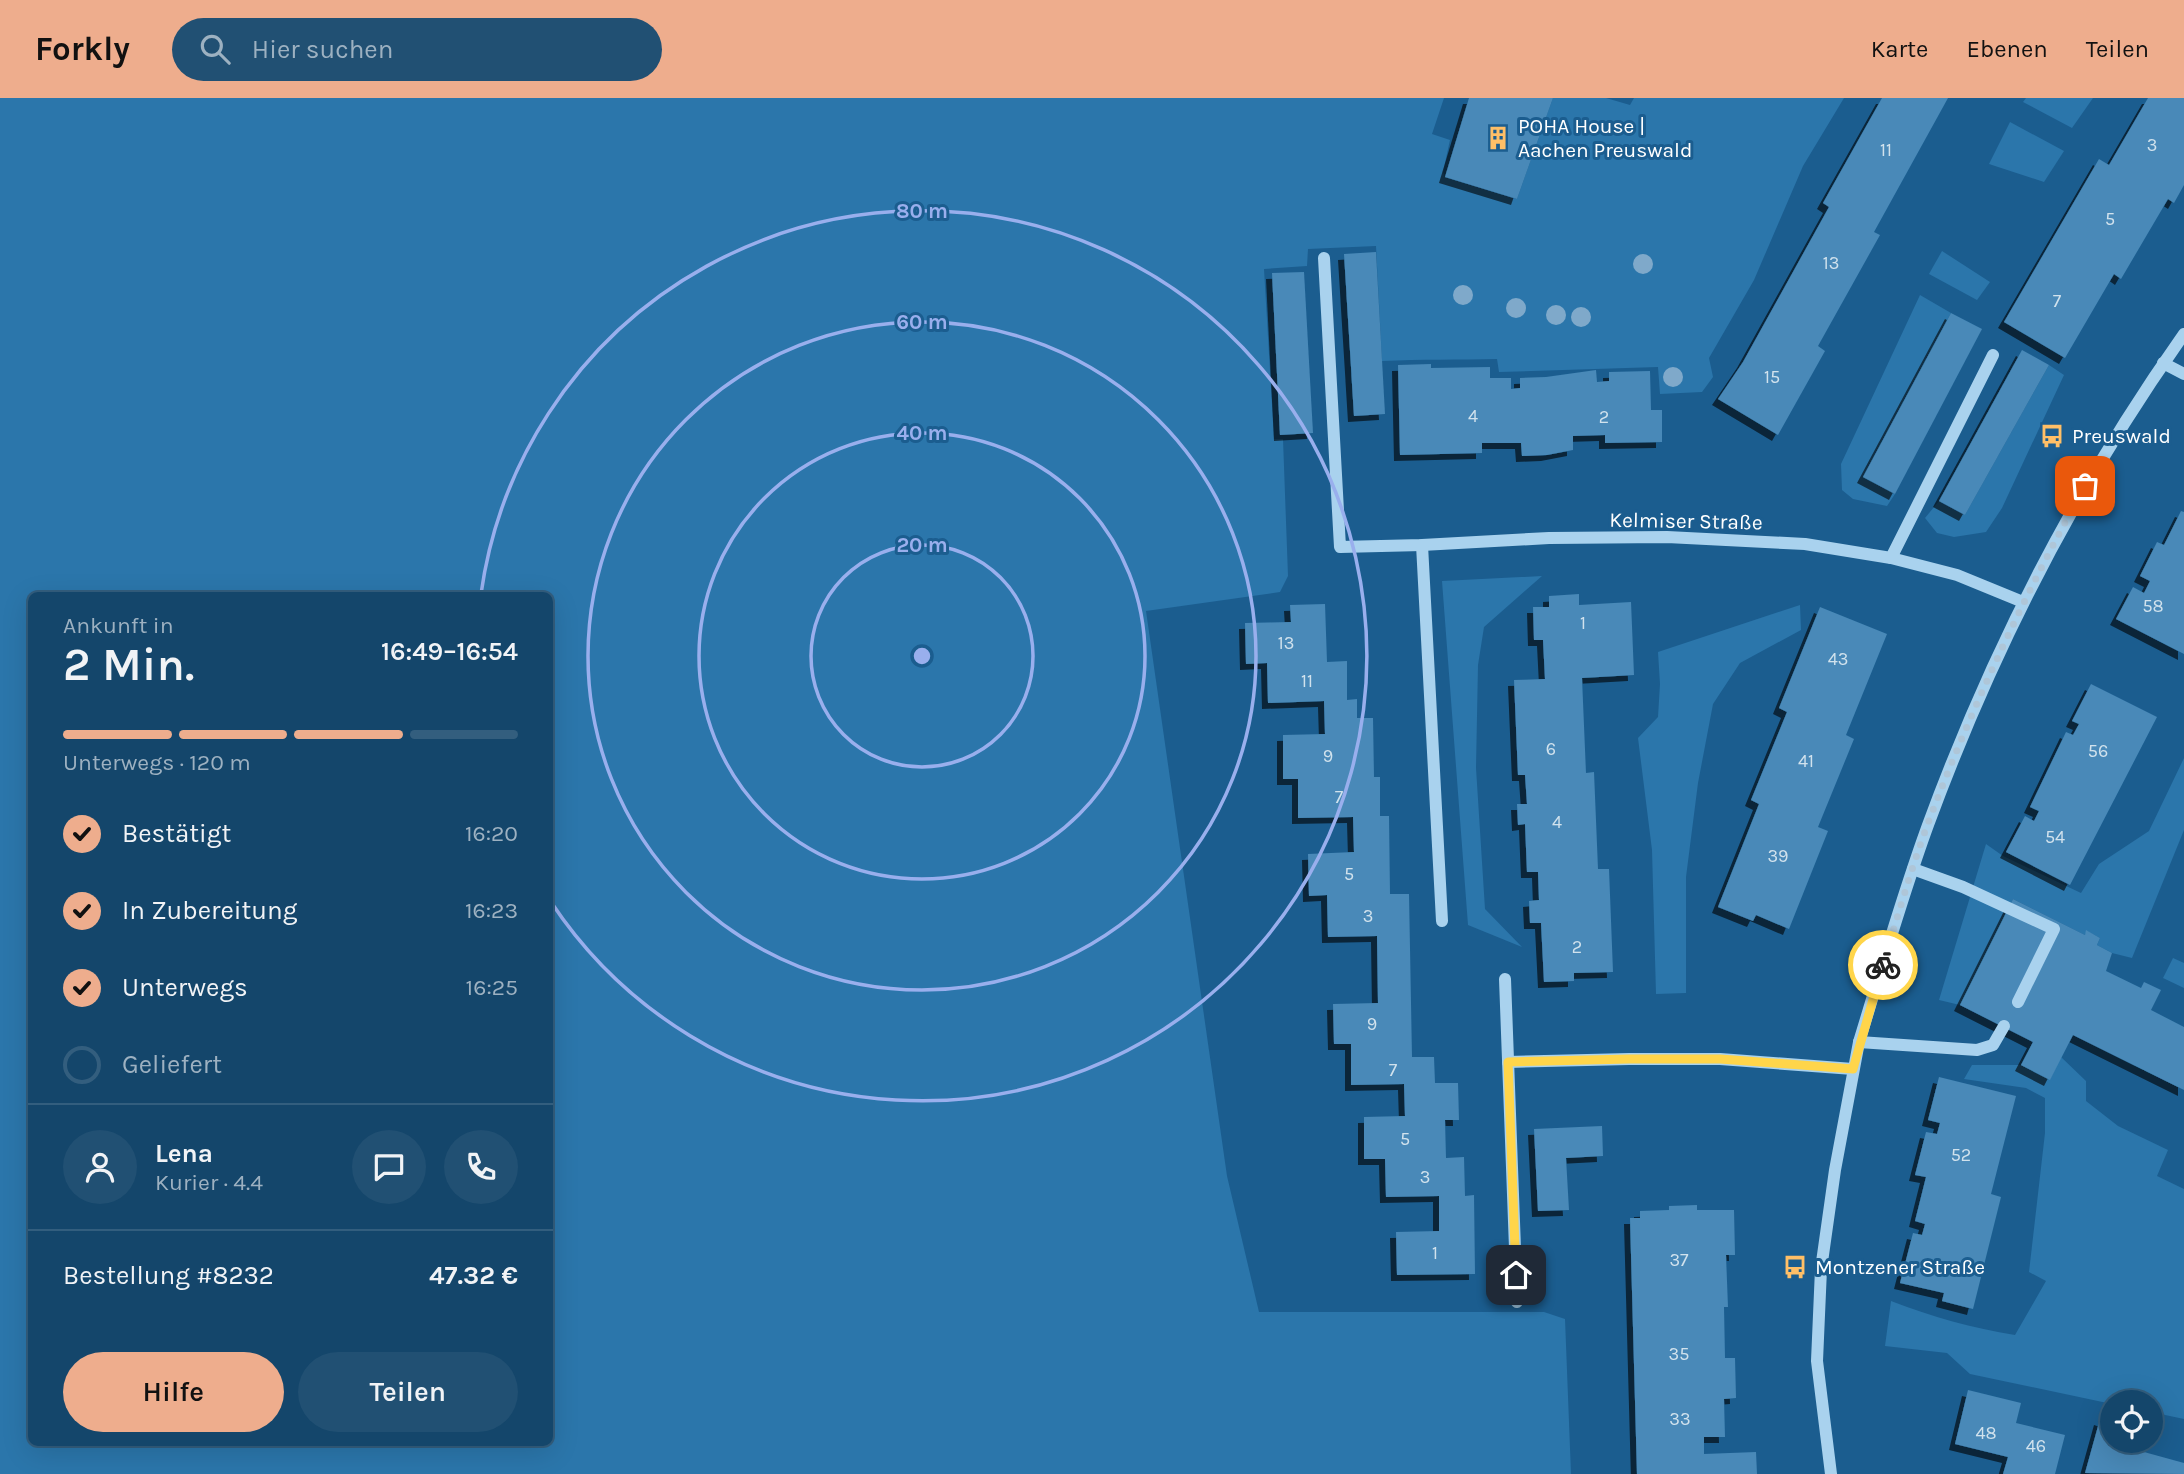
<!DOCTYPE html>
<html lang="de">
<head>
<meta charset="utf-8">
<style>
	body { margin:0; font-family:Karla,sans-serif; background:#215073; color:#f1f3f6; height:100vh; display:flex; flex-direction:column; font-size:26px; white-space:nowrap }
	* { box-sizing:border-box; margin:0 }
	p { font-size:23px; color:#9db1c1 }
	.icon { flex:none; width:38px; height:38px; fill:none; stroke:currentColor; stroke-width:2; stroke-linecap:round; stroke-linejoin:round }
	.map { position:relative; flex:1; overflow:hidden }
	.details { position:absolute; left:28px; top:494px; width:525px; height:854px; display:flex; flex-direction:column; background:#14466b; border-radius:10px; box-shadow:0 7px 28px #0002,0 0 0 2px #335e7e }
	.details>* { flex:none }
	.controls { position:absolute; left:2100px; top:1292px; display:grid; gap:14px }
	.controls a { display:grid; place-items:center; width:63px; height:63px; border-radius:50%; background:#14466b; box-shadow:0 7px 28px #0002,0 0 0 2px #335e7e; font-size:35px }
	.pin { position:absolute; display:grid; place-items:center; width:60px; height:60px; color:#fff; margin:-30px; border-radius:14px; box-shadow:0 4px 10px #0006 }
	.courier { position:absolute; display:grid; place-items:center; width:70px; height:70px; margin:-35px; border:5px solid #ffd54a; border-radius:50%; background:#fff; color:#222; box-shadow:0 2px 9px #0007 }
	.overview em { font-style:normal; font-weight:600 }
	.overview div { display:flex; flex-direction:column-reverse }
	.overview { display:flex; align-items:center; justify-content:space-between; height:119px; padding:0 35px }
	h1 { font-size:46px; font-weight:600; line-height:52px }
	.bar { display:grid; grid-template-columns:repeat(4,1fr); gap:10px 7px; align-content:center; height:84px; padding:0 35px }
	.bar i { height:9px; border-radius:5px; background:#335e7e }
	.bar .on { background:#eead8d }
	.bar p { grid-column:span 4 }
	.line { display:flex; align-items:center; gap:18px; padding:0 35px; border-top:2px solid #335e7e }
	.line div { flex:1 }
	.round { display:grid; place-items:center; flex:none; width:74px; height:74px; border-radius:37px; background:#215073 }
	ol { padding:0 35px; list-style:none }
	li { display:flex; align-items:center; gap:21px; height:77px }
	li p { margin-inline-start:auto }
	li .icon { padding:7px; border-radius:50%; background:#eead8d; color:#111; stroke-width:4 }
	li:last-child { color:#9db1c1 }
	li i { width:38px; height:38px; border:4px solid #335e7e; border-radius:50% }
	.primary-button { display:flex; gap:14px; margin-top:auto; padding:14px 35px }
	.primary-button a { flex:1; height:80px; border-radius:42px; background:#eead8d; color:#111; font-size:28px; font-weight:600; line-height:80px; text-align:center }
	.primary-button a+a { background:#215073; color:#f1f3f6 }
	header { display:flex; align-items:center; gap:42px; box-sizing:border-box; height:98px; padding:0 35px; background:#eead8d; color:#111 }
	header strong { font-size:33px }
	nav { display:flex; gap:38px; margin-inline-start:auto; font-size:24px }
	.search { width:490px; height:63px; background:#215073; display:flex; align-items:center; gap:18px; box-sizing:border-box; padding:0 24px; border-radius:38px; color:#9db1c1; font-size:26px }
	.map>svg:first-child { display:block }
	.green { fill:#2b76ab; fill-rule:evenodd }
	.building { fill:#4889b8; filter:url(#shadow) }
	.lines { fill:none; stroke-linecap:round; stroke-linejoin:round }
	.minor { stroke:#a9d2ee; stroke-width:12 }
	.tree { fill:#7fa9ca }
	.done { stroke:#afc6d8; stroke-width:7; stroke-dasharray:0 12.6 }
	.route { stroke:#ffd54a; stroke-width:9 }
	.ring { fill:none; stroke:#99afed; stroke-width:3.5 }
	.labels { text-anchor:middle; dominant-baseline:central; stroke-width:6; stroke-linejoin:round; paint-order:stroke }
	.number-label { font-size:18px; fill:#d1e2ed }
	.poi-label { font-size:21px; fill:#fff; stroke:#1b5d8f; text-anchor:start }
	.street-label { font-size:21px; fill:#fff; stroke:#1b5d8f }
	.centre { fill:#99afed; stroke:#1b5d8f; stroke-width:3.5 }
	.ring-label { font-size:21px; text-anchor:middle; font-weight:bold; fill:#99afed; stroke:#1b5d8f; stroke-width:6; stroke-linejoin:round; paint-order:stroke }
</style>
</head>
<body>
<header>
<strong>Forkly</strong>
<div class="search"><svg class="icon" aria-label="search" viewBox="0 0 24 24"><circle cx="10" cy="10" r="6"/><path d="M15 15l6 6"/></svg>Hier suchen</div>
<nav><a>Karte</a><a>Ebenen</a><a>Teilen</a></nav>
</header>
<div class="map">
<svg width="2184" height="1376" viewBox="0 0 2184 1376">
	<defs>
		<filter id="shadow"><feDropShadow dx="-6" dy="6" stdDeviation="0" flood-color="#0009"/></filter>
	</defs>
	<rect width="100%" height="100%" fill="#1b5d8f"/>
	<g class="green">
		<path d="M0,0h1444l-12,36 18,6 -7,32 2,5 72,22 36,-101h53l24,7 4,-7h210l-41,68 -49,114 -45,78 4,19 -11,15 -42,2 -2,-27 -159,5 -2,-13c-39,1 -76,0 -115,2l-6,-115 -68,3 -1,17 -43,3 10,170h9l5,137 -8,16 -134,19 81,565 32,136h285l21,7 6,155h-1571zM32,497h518v847h-518z"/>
		<polygon points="2026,0 2093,0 2072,30 2023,4"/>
		<polygon points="2010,24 2064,53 2044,84 1989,66"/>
		<polygon points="1942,153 1990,184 1977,202 1929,176"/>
		<polygon points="1920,197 1951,215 1863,379 1895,396 1887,408 1853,401 1842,392 1841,366"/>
		<polygon points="2049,267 2064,277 2002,410 1986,434 1954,439 1937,435 1925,420 1939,403 1965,417"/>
		<polygon points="1542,478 1484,529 1478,567 1476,670 1485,811 1522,849 1468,827 1442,483"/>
		<polygon points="1800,507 1801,532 1740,565 1713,606 1698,685 1686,779 1686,895 1656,896 1652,752 1638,640 1658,619 1660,586 1658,554"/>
		<polygon points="2184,660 2184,732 2132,860 2112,855 2097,847 2100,840 2087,833 2085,837 2013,801 1960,907 1939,902 1986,746 2003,758 2081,795 2099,766 2149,733"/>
		<polygon points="2173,860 2184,865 2184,890 2163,880"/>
		<path d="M2061,959l25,24v20l32,25 50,24 -11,26 27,13v230l-33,-7v-10h-39v2l-142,-30 -23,-21 -62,-7 6,-45c41,16 82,27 124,34l31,-54 -17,-9 16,-139v-35l-19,-10 -62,-9 8,-14h49l29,14z"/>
	</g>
	<g class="building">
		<polygon points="1469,0 1553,0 1517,101 1445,79"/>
		<polygon points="1882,0 1948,0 1874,134 1880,137 1818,248 1825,253 1778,337 1718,301 1743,264 1829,109 1823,105"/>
		<polygon points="2148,0 2184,0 2184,87 2174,105 2168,101 2121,181 2114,176 2065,260 2004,224 2099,61 2109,67"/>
		<polygon points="1376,154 1385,316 1354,318 1344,156"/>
		<polygon points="1304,174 1313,335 1280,337 1272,175"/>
		<polygon points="1951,215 1982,231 1895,396 1863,379"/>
		<polygon points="2022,252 2049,267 1965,417 1939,403"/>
		<polygon points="1431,266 1431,270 1490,269 1490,280 1511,280 1511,291 1520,290 1520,280 1546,279 1596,272 1597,284 1609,283 1609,274 1650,273 1651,312 1662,312 1662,344 1605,345 1605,337 1573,338 1573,352 1547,357 1522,358 1521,345 1482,345 1482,355 1400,357 1398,267"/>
		<polygon points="2181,413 2184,414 2184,556 2116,521 2133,489 2144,495 2150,483 2140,478 2157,444 2164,447"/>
		<polygon points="1579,496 1579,507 1631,504 1634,577 1582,580 1586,675 1594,674 1598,771 1609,771 1613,874 1574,875 1574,883 1544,884 1541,825 1530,825 1529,803 1539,802 1538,774 1527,774 1525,726 1518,727 1517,706 1527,706 1525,677 1518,677 1514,582 1545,581 1543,542 1534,542 1533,509 1549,509 1549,498"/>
		<polygon points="1325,506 1327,564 1347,563 1347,602 1357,601 1357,620 1373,620 1374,679 1380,679 1380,718 1389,718 1390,796 1409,796 1412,959 1434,959 1435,985 1458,985 1459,1022 1445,1022 1446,1060 1464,1059 1465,1098 1474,1097 1475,1176 1397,1177 1396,1134 1439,1133 1439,1098 1386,1099 1385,1061 1364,1061 1364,1019 1405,1018 1404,986 1351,987 1351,946 1334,946 1333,906 1378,905 1377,838 1328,839 1327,797 1309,798 1308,756 1354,754 1353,719 1298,720 1298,681 1283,681 1283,637 1325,636 1324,603 1268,605 1267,565 1246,566 1245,525 1291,524 1290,507"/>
		<polygon points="1820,509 1887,536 1846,637 1854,641 1818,729 1828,733 1789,831 1756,817 1753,823 1718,809 1759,706 1751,702 1787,614 1779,610"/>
		<polygon points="2091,586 2157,619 2070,787 2006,754 2025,718 2034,723 2039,713 2030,709 2066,634 2073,637 2079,626 2072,623"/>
		<polygon points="2013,801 2085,837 2086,832 2100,840 2097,847 2112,855 2106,873 2141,890 2144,884 2161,892 2151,912 2184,929 2184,992 2073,937 2050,982 2021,967 2033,944 1960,907"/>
		<polygon points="1939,979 2016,998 1991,1096 2001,1099 1973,1211 1942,1203 1944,1195 1900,1185 1913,1135 1922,1137 1925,1126 1915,1123 1926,1079 1915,1077 1926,1034 1937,1036 1940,1025 1928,1022"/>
		<polygon points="1602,1028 1603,1058 1566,1060 1569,1112 1538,1113 1534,1031"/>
		<polygon points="1697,1107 1697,1112 1734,1112 1735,1157 1726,1157 1728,1209 1724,1209 1725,1260 1735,1260 1736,1300 1724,1301 1725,1339 1704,1339 1704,1356 1756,1354 1757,1376 1637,1376 1630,1120 1640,1120 1640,1113 1669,1112 1669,1108"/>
		<polygon points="1968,1292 2021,1305 2016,1325 2065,1337 2055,1376 2003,1376 2008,1359 1955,1346"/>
		<polygon points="2100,1321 2112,1325 2112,1342 2147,1342 2144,1354 2184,1365 2184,1376 2085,1375"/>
	</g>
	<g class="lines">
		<g class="minor">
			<polyline points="1324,160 1340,449 1422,447 1549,440 1667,439 1805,446 1891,460 1957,477 2023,504"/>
			<polyline points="2163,265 2184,276"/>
			<polyline points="1422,447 1442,823"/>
			<polyline points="1891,460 1993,257"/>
			<polyline points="1913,771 1963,789 2054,831 2018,904"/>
			<polyline points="1505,881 1517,1204"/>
			<polyline points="1859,944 1977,952 1993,947 2004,928"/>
			<polyline points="1508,964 1629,961 1720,961 1853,971"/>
			<path d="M1831,1376l-14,-113 4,-92 14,-99 24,-128c22,-72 43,-146 69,-217 64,-174 149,-340 256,-491"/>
		</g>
	</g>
	<g class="tree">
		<circle cx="1643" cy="166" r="10"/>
		<circle cx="1463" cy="197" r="10"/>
		<circle cx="1516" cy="210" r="10"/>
		<circle cx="1556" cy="217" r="10"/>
		<circle cx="1581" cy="219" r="10"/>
		<circle cx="1673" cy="279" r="10"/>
	</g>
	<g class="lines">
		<path class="done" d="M1883,867c14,-47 28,-95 45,-142 44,-116 97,-229 157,-337"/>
		<polyline class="route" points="1516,1177 1508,964 1629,961 1720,961 1853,971 1883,867"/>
	</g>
	<g class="ring">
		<circle cx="922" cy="558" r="111"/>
		<circle cx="922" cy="558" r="223"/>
		<circle cx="922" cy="558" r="334"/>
		<path d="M481 496A445 445 0 1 1 551 804"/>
	</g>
	<defs>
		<g id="building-bare" transform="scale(1.89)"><path d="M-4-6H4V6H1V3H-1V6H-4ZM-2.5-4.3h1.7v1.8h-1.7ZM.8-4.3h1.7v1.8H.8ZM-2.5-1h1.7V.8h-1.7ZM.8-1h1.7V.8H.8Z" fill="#ffbf67" stroke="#1b5d8f" stroke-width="2.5" paint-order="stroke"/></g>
		<g id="bus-bare" transform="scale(1.89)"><path d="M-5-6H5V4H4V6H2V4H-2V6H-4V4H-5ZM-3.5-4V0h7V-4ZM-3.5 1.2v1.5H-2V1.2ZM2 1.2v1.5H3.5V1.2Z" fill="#ffbf67" stroke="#1b5d8f" stroke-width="2.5" paint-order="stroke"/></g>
	</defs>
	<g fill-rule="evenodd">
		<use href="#building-bare" x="1498" y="40"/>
		<use href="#bus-bare" x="2052" y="338"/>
		<use href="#bus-bare" x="1795" y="1169"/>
	</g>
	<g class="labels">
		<g class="number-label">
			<text x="2152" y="47">3</text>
			<text x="1886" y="52">11</text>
			<text x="2110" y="121">5</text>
			<text x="1831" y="165">13</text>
			<text x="2057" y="203">7</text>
			<text x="1772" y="279">15</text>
			<text x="1473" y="318">4</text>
			<text x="1604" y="319">2</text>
			<text x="2153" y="508">58</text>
			<text x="1583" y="525">1</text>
			<text x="1286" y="545">13</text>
			<text x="1838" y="561">43</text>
			<text x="1307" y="583">11</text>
			<text x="1551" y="651">6</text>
			<text x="2098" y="653">56</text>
			<text x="1328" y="658">9</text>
			<text x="1806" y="663">41</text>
			<text x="1339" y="699">7</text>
			<text x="1557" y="724">4</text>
			<text x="2055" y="739">54</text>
			<text x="1778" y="758">39</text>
			<text x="1349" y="776">5</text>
			<text x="1368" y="818">3</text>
			<text x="1577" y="849">2</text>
			<text x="1372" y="926">9</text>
			<text x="1393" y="972">7</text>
			<text x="1405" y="1041">5</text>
			<text x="1961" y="1057">52</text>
			<text x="1425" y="1079">3</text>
			<text x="1435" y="1155">1</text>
			<text x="1679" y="1162">37</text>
			<text x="1679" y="1256">35</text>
			<text x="1680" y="1321">33</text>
			<text x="1986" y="1335">48</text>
			<text x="2036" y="1348">46</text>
		</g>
		<g class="poi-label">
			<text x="1518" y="28">POHA House |<tspan x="1518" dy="24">Aachen Preuswald</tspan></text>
			<text x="2072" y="338">Preuswald</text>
			<text x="1815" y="1169">Montzener Straße</text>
		</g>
		<g class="street-label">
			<text transform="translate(1686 423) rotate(1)">Kelmiser Straße</text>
		</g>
	</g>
	<circle cx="922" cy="558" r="10" class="centre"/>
	<g class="ring-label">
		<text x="922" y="120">80 m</text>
		<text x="922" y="231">60 m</text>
		<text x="922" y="342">40 m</text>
		<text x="922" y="454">20 m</text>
	</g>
</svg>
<div class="controls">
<a><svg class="icon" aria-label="locate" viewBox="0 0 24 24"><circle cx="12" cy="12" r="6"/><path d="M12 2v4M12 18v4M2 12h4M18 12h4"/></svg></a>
</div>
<div class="pin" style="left:2085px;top:388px;background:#ea580c"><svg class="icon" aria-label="bag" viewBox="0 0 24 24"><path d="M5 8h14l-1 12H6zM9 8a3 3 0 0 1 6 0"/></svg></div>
<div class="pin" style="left:1516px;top:1177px;background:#1f2937"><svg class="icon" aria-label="home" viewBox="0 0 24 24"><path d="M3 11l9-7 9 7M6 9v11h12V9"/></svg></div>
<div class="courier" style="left:1883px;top:867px"><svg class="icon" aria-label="bike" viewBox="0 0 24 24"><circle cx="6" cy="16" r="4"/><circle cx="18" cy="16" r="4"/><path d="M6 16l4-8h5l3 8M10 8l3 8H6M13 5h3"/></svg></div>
<section class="details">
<div class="overview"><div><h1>2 Min.</h1><p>Ankunft in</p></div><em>16:49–16:54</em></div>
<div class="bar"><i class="on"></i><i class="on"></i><i class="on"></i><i></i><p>Unterwegs · 120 m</p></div>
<ol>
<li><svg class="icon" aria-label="check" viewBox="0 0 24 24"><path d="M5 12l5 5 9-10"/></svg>Bestätigt<p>16:20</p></li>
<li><svg class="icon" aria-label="check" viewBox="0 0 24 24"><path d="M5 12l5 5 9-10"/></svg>In Zubereitung<p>16:23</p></li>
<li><svg class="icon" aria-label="check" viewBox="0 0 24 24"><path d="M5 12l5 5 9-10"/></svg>Unterwegs<p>16:25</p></li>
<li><i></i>Geliefert</li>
</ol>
<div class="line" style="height:126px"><a class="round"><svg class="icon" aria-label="person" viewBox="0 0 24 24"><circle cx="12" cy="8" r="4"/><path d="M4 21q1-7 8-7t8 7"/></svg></a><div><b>Lena</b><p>Kurier · 4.4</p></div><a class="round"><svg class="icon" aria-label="chat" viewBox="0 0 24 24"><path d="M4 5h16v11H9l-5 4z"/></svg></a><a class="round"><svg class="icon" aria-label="phone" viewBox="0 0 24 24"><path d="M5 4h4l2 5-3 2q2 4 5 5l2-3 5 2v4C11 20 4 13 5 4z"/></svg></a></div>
<div class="line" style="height:91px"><div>Bestellung #8232</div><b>47.32 €</b></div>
<div class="primary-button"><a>Hilfe</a><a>Teilen</a></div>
</section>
</div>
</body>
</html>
